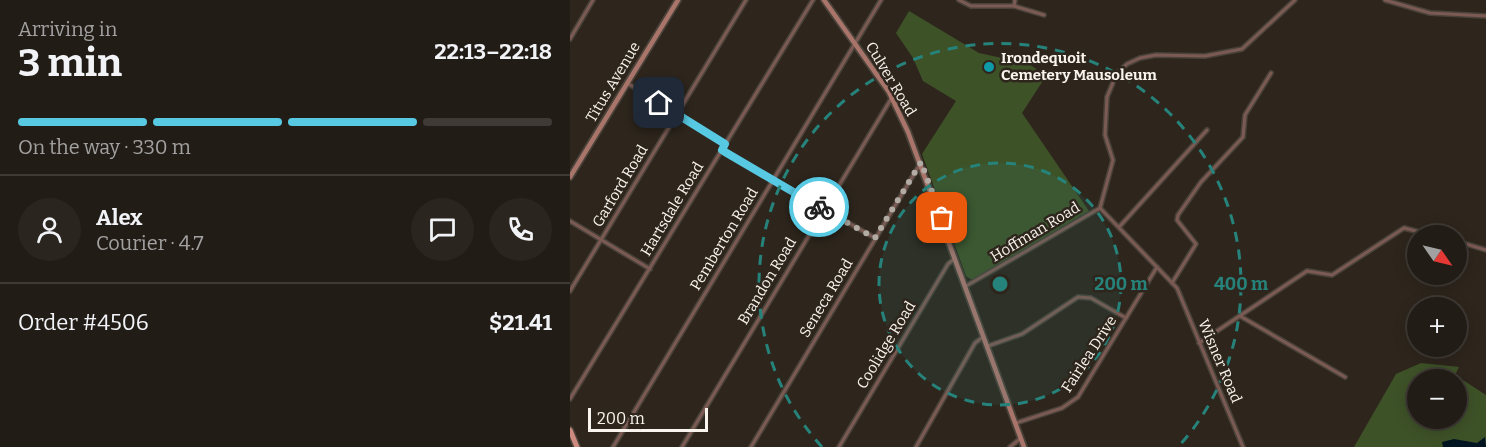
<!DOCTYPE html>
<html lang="en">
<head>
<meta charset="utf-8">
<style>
	body { margin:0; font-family:Bitter,serif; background:#2a251f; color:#f1f3f6; height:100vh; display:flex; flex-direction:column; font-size:22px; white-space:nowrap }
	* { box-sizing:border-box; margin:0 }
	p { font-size:20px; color:#a2a1a1 }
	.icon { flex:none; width:33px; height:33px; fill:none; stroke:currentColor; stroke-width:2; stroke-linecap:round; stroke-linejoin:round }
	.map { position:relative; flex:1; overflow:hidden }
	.drawer { display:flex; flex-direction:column; background:#221c16; width:570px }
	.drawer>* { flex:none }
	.needle { width:39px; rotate:124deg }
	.tools { position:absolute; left:837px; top:225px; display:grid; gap:12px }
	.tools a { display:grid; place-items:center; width:60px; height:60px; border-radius:50%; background:#221c16; box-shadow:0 3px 15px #0003,0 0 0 2px #3f3a35; font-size:30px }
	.scale { position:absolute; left:18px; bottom:15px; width:120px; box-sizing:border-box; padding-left:6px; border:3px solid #f9f4ee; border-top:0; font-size:16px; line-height:21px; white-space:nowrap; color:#f9f4ee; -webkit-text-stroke:4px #2e261d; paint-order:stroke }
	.pin { position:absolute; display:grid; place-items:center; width:51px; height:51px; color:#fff; margin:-26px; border-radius:12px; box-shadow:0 3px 9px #0006 }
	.courier { position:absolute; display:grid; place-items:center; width:60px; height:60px; margin:-30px; border:4px solid #58c9e3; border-radius:50%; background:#fff; color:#222; box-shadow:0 2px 8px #0007 }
	.head em { font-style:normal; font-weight:700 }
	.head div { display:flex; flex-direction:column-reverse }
	.head { display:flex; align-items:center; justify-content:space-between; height:102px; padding:0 18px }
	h1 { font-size:39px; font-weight:700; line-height:45px }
	.bar { display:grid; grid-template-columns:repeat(4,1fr); gap:9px 6px; align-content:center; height:72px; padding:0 18px }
	.bar i { height:8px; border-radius:4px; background:#3f3a35 }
	.bar .active { background:#58c9e3 }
	.bar p { grid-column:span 4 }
	.line { display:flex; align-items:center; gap:15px; padding:0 18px; border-top:2px solid #3f3a35 }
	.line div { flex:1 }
	.round { display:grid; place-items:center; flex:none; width:63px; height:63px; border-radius:32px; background:#2a251f }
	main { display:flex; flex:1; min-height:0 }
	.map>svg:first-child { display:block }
	.green { fill:#3e5228; fill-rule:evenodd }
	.water { fill:#001521 }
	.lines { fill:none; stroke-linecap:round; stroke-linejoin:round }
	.street-casing { stroke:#4a433a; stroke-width:6 }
	.secondary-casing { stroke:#4a433a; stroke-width:8 }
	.primary-casing { stroke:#4a433a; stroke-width:8 }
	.street { stroke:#7b5a53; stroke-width:3 }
	.secondary { stroke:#a9756b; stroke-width:4.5 }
	.primary { stroke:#cd8a7e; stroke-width:5 }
	.done { stroke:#b2aca5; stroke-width:6; stroke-dasharray:0 10.8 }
	.route { stroke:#58c9e3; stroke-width:8 }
	.ring { fill:none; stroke:#26837b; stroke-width:3; stroke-dasharray:10 8 }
	.culture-dot { fill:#0f9aa8; stroke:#2e261d; stroke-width:2 }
	.labels { text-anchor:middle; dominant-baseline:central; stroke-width:5; stroke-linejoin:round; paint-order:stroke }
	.poi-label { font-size:15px; font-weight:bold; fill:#f9f4ee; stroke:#2e261d; text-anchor:start }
	.street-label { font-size:15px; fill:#f9f4ee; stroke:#2e261d }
	.centre { fill:#26837b; stroke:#2e261d; stroke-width:3 }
	.ring-label { font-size:18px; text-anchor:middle; font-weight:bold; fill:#26837b; stroke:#2e261d; stroke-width:5; stroke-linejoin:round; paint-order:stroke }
</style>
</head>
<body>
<main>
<section class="drawer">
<div class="head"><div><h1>3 min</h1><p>Arriving in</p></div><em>22:13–22:18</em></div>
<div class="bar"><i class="active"></i><i class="active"></i><i class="active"></i><i></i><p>On the way · 330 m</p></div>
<div class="line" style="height:108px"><a class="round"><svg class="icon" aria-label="person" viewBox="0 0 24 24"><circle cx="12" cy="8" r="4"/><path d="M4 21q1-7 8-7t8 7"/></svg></a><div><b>Alex</b><p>Courier · 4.7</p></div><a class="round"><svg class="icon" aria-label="chat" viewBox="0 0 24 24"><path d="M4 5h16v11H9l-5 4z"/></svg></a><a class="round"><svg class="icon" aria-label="phone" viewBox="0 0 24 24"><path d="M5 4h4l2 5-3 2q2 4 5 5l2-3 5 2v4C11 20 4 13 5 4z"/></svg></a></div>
<div class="line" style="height:78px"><div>Order #4506</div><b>$21.41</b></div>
</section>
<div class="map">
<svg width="916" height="447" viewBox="0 0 916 447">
	<rect width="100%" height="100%" fill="#2e261d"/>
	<g class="green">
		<polygon points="339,11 409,53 459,64 476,76 452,113 519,211 402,280 396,276 352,154 386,101 353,81 343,58 326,33"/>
		<path d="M851,363l38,4 -4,8 31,20v52h-132l42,-73zM848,380h38v38h-38z"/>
	</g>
	<polygon class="water" points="915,437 916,447 873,447 872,442 884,439 907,443"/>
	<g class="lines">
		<g class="street-casing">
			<g id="street">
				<polyline points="389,0 401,6 444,6 474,15"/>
				<polyline points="815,0 860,13 916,16"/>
				<polyline points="444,6 445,0"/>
				<polyline points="0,39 23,0"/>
				<polyline points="57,83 155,144"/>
				<polyline points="152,150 305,238"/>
				<polyline points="530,208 607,288 673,447"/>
				<polyline points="0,221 80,269"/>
				<polyline points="550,226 637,130"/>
				<polyline points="886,241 916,250"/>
				<polyline points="602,283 626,244 607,220 608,215 631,182 673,137 675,115 701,73"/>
				<polyline points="396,286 530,208 543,160 535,135 537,97 547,73 557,64 570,58 586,55 635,56 672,49 725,0"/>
				<polyline points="0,291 176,0"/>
				<polyline points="670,316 775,377"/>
				<polyline points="629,343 737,271 762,275 834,228 865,236"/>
				<polyline points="418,346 452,334 508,297 521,298 556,318"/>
				<polyline points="0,399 243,0"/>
				<polyline points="446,423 492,408 508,397 587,267"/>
				<polyline points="43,447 311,0"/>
				<polyline points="112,447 321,99"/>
				<polyline points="181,447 350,164"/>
				<polyline points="269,447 378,264 384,259"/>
				<polyline points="346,447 405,343 413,337"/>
				<polyline points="440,447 451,438"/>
			</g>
		</g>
		<g class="secondary-casing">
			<g id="secondary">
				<polyline points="254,0 319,92 338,132 454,447"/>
				<polyline points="0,177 108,0"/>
			</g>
		</g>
		<g class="primary-casing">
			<polyline id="primary" points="0,430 7,447"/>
		</g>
		<use href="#street" class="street"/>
		<use href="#secondary" class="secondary"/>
		<use href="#primary" class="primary"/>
	</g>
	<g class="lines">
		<polyline class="done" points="249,207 305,238 351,162 372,218"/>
		<polyline class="route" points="89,103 155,144 152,150 155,152 249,207"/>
	</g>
	<circle cx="430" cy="284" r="121" fill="#26837b" fill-opacity=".12"/>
	<g class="ring">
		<circle cx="430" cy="284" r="121"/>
		<path d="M252 447A241 241 0 1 1 608 447"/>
	</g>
	<circle class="culture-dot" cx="419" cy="67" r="6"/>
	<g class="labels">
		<g class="poi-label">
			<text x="431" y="58">Irondequoit<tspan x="431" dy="17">Cemetery Mausoleum</tspan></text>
		</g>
		<g class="street-label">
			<text transform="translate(321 79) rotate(59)">Culver Road</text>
			<text transform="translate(43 82) rotate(-59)">Titus Avenue</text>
			<text transform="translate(50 186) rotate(-59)">Garford Road</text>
			<text transform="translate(102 209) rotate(-59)">Hartsdale Road</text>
			<text transform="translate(465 232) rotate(-31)">Hoffman Road</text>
			<text transform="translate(154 239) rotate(-59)">Pemberton Road</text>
			<text transform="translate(197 281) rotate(-59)">Brandon Road</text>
			<text transform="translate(256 298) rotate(-59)">Seneca Road</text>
			<text transform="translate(316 345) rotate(-59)">Coolidge Road</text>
			<text transform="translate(519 354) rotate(-57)">Fairlea Drive</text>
			<text transform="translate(650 361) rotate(67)">Wisner Road</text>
		</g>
	</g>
	<circle cx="430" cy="284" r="9" class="centre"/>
	<g class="ring-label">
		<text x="551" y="290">200 m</text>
		<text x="671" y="290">400 m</text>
	</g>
</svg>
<div class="tools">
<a><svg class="needle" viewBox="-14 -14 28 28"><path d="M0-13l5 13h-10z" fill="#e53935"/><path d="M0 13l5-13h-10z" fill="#a2a1a1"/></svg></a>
<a>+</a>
<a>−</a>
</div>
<div class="scale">200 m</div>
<div class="pin" style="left:372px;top:218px;background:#ea580c"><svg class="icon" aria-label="bag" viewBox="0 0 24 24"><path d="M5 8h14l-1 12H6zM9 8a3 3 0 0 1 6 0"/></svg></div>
<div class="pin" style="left:89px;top:103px;background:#1f2937"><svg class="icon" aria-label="home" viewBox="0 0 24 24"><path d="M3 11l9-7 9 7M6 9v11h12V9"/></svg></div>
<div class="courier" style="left:249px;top:207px"><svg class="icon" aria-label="bike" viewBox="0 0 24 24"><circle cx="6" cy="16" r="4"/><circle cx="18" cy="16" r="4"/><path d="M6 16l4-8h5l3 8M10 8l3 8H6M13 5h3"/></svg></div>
</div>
</main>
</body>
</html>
